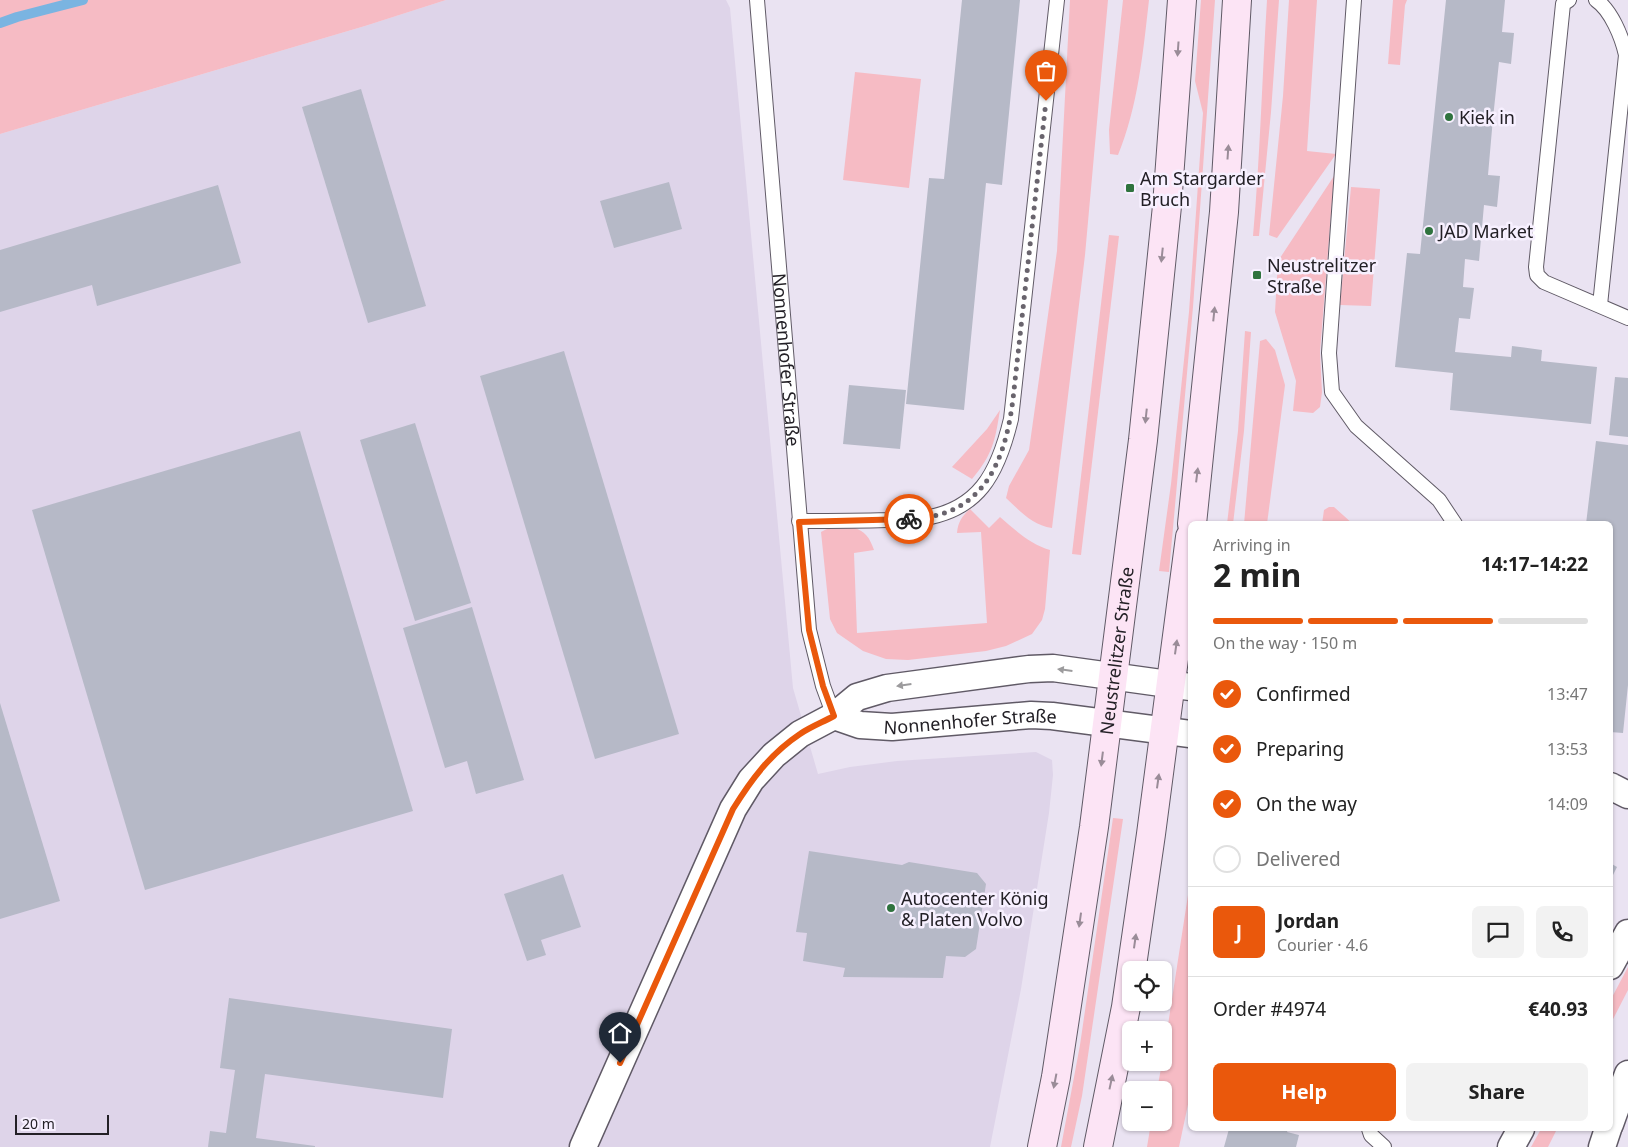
<!DOCTYPE html>
<html lang="en">
<head>
<meta charset="utf-8">
<style>
	body { margin:0; font-family:"Noto Sans",sans-serif; background:#f2f2f2; color:#222; height:100vh; display:flex; flex-direction:column; font-size:19px; white-space:nowrap }
	* { box-sizing:border-box; margin:0 }
	p { font-size:16px; color:#767676 }
	.icon { flex:none; width:28px; height:28px; fill:none; stroke:currentColor; stroke-width:2; stroke-linecap:round; stroke-linejoin:round }
	.map { position:relative; flex:1; overflow:hidden }
	.panel { position:absolute; left:1188px; top:521px; width:425px; height:610px; display:flex; flex-direction:column; background:#fff; border-radius:8px; box-shadow:0 1px 4px #0004 }
	.panel>* { flex:none }
	.controls { position:absolute; left:1122px; top:961px; display:grid; gap:10px }
	.controls a { display:grid; place-items:center; width:50px; height:50px; border-radius:8px; background:#fff; box-shadow:0 1px 4px #0004; font-size:25px }
	.scale { position:absolute; left:15px; bottom:12px; width:94px; box-sizing:border-box; padding-left:5px; border:2px solid #232026; border-top:0; font-size:14px; line-height:18px; white-space:nowrap; color:#232026; -webkit-text-stroke:4px #f7f0ff; paint-order:stroke }
	.pin { position:absolute; display:grid; place-items:center; width:42px; height:42px; color:#fff; margin:-51px -21px; border-radius:50% 50% 50% 0; rotate:-45deg; box-shadow:0 0 5px #0007 }
	.pin .icon { rotate:45deg }
	.courier { position:absolute; display:grid; place-items:center; width:50px; height:50px; margin:-25px; border:4px solid #ea580c; border-radius:50%; background:#fff; color:#222; box-shadow:0 1px 6px #0007 }
	.head em { font-style:normal; font-weight:700 }
	.head div { display:flex; flex-direction:column-reverse }
	.head { display:flex; align-items:center; justify-content:space-between; height:85px; padding:0 25px }
	h1 { font-size:32px; font-weight:700; line-height:38px }
	.bar { display:grid; grid-template-columns:repeat(4,1fr); gap:8px 5px; align-content:center; height:60px; padding:0 25px }
	.bar i { height:6px; border-radius:4px; background:#e0e0e0 }
	.bar .current { background:#ea580c }
	.bar p { grid-column:span 4 }
	.line { display:flex; align-items:center; gap:12px; padding:0 25px; border-top:1px solid #e0e0e0 }
	.line div { flex:1 }
	.round { display:grid; place-items:center; flex:none; width:52px; height:52px; border-radius:8px; background:#f2f2f2 }
	ol { padding:0 25px; list-style:none }
	li { display:flex; align-items:center; gap:15px; height:55px }
	li p { margin-inline-start:auto }
	li .icon { padding:5px; border-radius:50%; background:#ea580c; color:#fff; stroke-width:4 }
	li:last-child { color:#767676 }
	li i { width:28px; height:28px; border:2px solid #e0e0e0; border-radius:50% }
	.cta { display:flex; gap:10px; margin-top:auto; padding:10px 25px }
	.cta a { flex:1; height:58px; border-radius:8px; background:#ea580c; color:#fff; font-size:20px; font-weight:700; line-height:58px; text-align:center }
	.cta a+a { background:#f2f2f2; color:#222 }
	.map>svg:first-child { display:block }
	.built { fill:#ded4e9 }
	.green { fill:#f6bbc4 }
	.lines { fill:none; stroke-linecap:round; stroke-linejoin:round }
	.stream { stroke:#7ab4e1; stroke-width:10 }
	.building { fill:#b6b9c7 }
	.lane-casing { stroke:#605a66; stroke-width:16 }
	.street-casing { stroke:#605a66; stroke-width:29 }
	.secondary-casing { stroke:#605a66; stroke-width:30 }
	.lane { stroke:#fff; stroke-width:14 }
	.street { stroke:#fff; stroke-width:26 }
	.secondary { stroke:#fce4f5; stroke-width:28 }
	.oneway { fill:#9a8c98 }
	.oneway2 { fill:#9c9b9d }
	.done { stroke:#69646d; stroke-width:5; stroke-dasharray:0 9 }
	.route { stroke:#ea580c; stroke-width:6 }
	.poi-dot { fill:#2f733e; stroke:#f7f0ff; stroke-width:2 }
	.labels { text-anchor:middle; dominant-baseline:central; stroke-width:5; stroke-linejoin:round; paint-order:stroke }
	.poi-label { font-size:18px; fill:#232026; stroke:#f7f0ff; text-anchor:start }
	.street-label { font-size:18px; fill:#232026; stroke:#f7f0ff }
</style>
</head>
<body>
<div class="map">
<svg width="1628" height="1147" viewBox="0 0 1628 1147">
	<rect width="100%" height="100%" fill="#eae3f2"/>
	<polygon class="built" points="446,0 726,0 730,8 793,688 818,774 850,767 897,761 1005,754 1036,752 1052,760 1053,775 1049,813 1021,989 990,1147 0,1147 0,134 365,26"/>
	<g class="green">
		<polygon points="0,0 446,0 365,26 0,134"/>
		<path d="M1070,0h38l-23,255 -33,273c-20,-3 -32,-17 -46,-30l3,-12 20,-36 28,-199z"/>
		<path d="M1123,0h26c-6,53 -11,106 -31,155l-8,-1 -1,-24z"/>
		<polygon points="1201,0 1215,0 1193,307 1169,572 1159,571 1171,484 1189,312 1203,113 1195,81"/>
		<path d="M1267,0h12l-8,112 -12,124h-6c7,-79 9,-157 14,-236z"/>
		<polygon points="1289,0 1317,0 1307,151 1336,154 1277,238 1269,235 1283,96"/>
		<polygon points="1393,0 1407,0 1405,5 1400,65 1388,64"/>
		<polygon points="855,72 921,79 909,188 843,180"/>
		<polygon points="1334,176 1320,352 1322,392 1320,407 1313,413 1293,411 1296,381 1275,312 1278,261"/>
		<polygon points="1351,187 1380,189 1371,306 1340,305"/>
		<polygon points="1109,235 1119,236 1081,555 1072,554"/>
		<polygon points="1245,331 1251,332 1244,431 1233,524 1227,524 1238,431"/>
		<polygon points="1266,339 1275,350 1285,385 1267,524 1244,524 1260,341"/>
		<path d="M1000,410c-5,31 -7,44 -28,69l-20,-12 35,-38z"/>
		<polygon points="1329,507 1334,507 1353,524 1322,524 1324,510"/>
		<path d="M970,509l19,19 11,-11c15,13 30,27 50,33l-5,59 -3,11 -10,14 -26,12 -20,5 -78,9 -22,-1 -23,-8 -26,-18 -7,-14 -9,-87c13,-8 34,-9 45,3 4,4 6,10 8,15l-20,3 3,80 130,-10 -6,-91 -24,1c1,-11 5,-17 13,-24z"/>
		<polygon points="1113,818 1123,819 1082,1096 1071,1147 1061,1147 1080,1045"/>
		<polygon points="1190,882 1190,1095 1179,1147 1147,1147 1151,1123 1164,1122 1164,1090 1157,1090 1162,1063 1164,1062 1164,1051"/>
		<polygon points="1628,967 1628,990 1610,1025 1610,1001"/>
		<polygon points="1541,1129 1557,1129 1548,1147 1531,1147"/>
	</g>
	<g class="lines">
		<polyline class="stream" points="0,23 17,17 83,0"/>
	</g>
	<g class="building">
		<polygon points="962,0 1020,0 1002,185 986,183 964,410 906,404 929,178 944,179"/>
		<polygon points="1446,0 1505,0 1502,32 1514,33 1511,64 1499,62 1493,118 1488,175 1500,176 1497,207 1484,205 1479,261 1465,259 1463,287 1474,288 1470,319 1459,318 1455,352 1511,357 1512,346 1542,350 1541,361 1597,367 1591,424 1450,410 1453,373 1395,367 1407,253 1420,254"/>
		<polygon points="361,89 426,306 368,323 302,107"/>
		<polygon points="669,182 682,229 614,248 600,201"/>
		<polygon points="218,185 241,263 97,306 92,285 0,312 0,250"/>
		<polygon points="564,351 679,734 595,759 480,376"/>
		<polygon points="1615,377 1628,378 1628,437 1609,435"/>
		<polygon points="849,385 906,390 900,449 843,444"/>
		<polygon points="415,423 471,603 415,621 360,440"/>
		<polygon points="300,431 413,811 145,890 32,510"/>
		<polygon points="1596,441 1628,445 1628,685 1623,733 1610,732 1610,524 1586,524"/>
		<polygon points="472,607 524,780 476,794 467,761 445,768 403,628"/>
		<polygon points="0,703 60,901 0,919"/>
		<polygon points="809,851 902,865 909,862 977,873 986,884 976,949 965,957 946,956 943,978 843,977 845,968 803,961 807,933 796,932"/>
		<polygon points="1610,863 1617,867 1610,881"/>
		<polygon points="563,874 581,927 541,940 546,955 527,961 504,894"/>
		<polygon points="229,998 452,1029 443,1098 265,1074 256,1138 315,1146 315,1147 208,1147 210,1131 226,1133 235,1070 220,1068"/>
		<polygon points="1229,1129 1288,1129 1287,1132 1299,1135 1296,1147 1224,1147"/>
	</g>
	<g class="lines">
		<g class="lane-casing">
			<g id="lane">
				<path id="s1" d="M757,0l52,630 14,56 11,30"/>
				<polyline points="1354,0 1329,353 1332,392 1356,426 1439,500 1455,524"/>
				<polyline points="1569,0 1563,4 1536,267 1537,275 1544,282 1628,318"/>
				<path d="M1596,0c15,10 26,37 30,55l-26,250"/>
				<path d="M799,521c30,0 59,0 88,-1 10,-1 21,0 31,-1 61,-7 80,-46 93,-100l46,-419"/>
				<polyline points="1369,1129 1371,1135 1384,1147"/>
			</g>
		</g>
		<g class="street-casing">
			<g id="street">
				<path id="s2" d="M834,716l26,9 32,2 139,-12 21,1 138,18"/>
				<polyline points="1610,786 1628,795"/>
				<polyline points="1610,966 1628,933"/>
				<polyline points="1610,1124 1628,1074"/>
				<polyline points="583,1147 733,809 751,780 774,755 800,734 834,716 857,697 887,688 1029,669 1053,668 1190,687"/>
				<polyline points="1511,1147 1521,1129"/>
				<polyline points="1602,1147 1608,1129"/>
			</g>
		</g>
		<g class="secondary-casing">
			<g id="secondary">
				<polyline points="1192,524 1224,212 1237,0"/>
				<path id="s3" d="M1042,1147l14,-70 38,-250 49,-387 24,-234 15,-206"/>
				<polyline points="1098,1147 1126,1007 1151,834 1190,537"/>
			</g>
		</g>
		<use href="#lane" class="lane"/>
		<use href="#street" class="street"/>
		<use href="#secondary" class="secondary"/>
	</g>
	<defs><path id="oneway-solid" d="M-6-.8H1V-3.2L6.5 0L1 3.2V.8H-6Z" transform="scale(1.25)"/></defs>
	<g class="oneway">
		<use href="#oneway-solid" transform="translate(1178 49) rotate(94)"/>
		<use href="#oneway-solid" transform="translate(1228 152) rotate(-86)"/>
		<use href="#oneway-solid" transform="translate(1162 255) rotate(96)"/>
		<use href="#oneway-solid" transform="translate(1214 314) rotate(-84)"/>
		<use href="#oneway-solid" transform="translate(1146 416) rotate(96)"/>
		<use href="#oneway-solid" transform="translate(1197 475) rotate(-83)"/>
		<use href="#oneway-solid" transform="translate(1176 647) rotate(-82)"/>
		<use href="#oneway-solid" transform="translate(1102 759) rotate(97)"/>
		<use href="#oneway-solid" transform="translate(1158 781) rotate(-82)"/>
		<use href="#oneway-solid" transform="translate(1080 920) rotate(98)"/>
		<use href="#oneway-solid" transform="translate(1135 941) rotate(-82)"/>
		<use href="#oneway-solid" transform="translate(1055 1081) rotate(101)"/>
		<use href="#oneway-solid" transform="translate(1111 1082) rotate(-78)"/>
	</g>
	<g class="oneway2">
		<use href="#oneway-solid" transform="translate(1065 670) rotate(-173)"/>
		<use href="#oneway-solid" transform="translate(904 685) rotate(172)"/>
	</g>
	<g class="lines">
		<path class="done" d="M909,519c74,-2 96,-56 104,-120l33,-298"/>
		<path class="route" d="M620,1063l113,-254c18,-29 37,-55 67,-75 10,-7 23,-12 34,-18l-11,-30 -14,-56 -10,-108 110,-3"/>
	</g>
	<g class="poi-dot">
		<circle cx="1449" cy="117" r="5"/>
		<rect x="1125" y="183" width="10" height="10" rx="2.5"/>
		<circle cx="1429" cy="231" r="5"/>
		<rect x="1252" y="270" width="10" height="10" rx="2.5"/>
		<circle cx="891" cy="908" r="5"/>
	</g>
	<g class="labels">
		<g class="poi-label">
			<text x="1459" y="117">Kiek in</text>
			<text x="1140" y="178">Am Stargarder<tspan x="1140" dy="21">Bruch</tspan></text>
			<text x="1439" y="231">JAD Market</text>
			<text x="1267" y="265">Neustrelitzer<tspan x="1267" dy="21">Straße</tspan></text>
			<text x="901" y="898">Autocenter König<tspan x="901" dy="21">&amp; Platen Volvo</tspan></text>
		</g>
		<g class="street-label">
			<text stroke="none"><textPath href="#s1" startOffset="361">Nonnenhofer Straße</textPath></text>
			<text stroke="none"><textPath href="#s3" startOffset="502">Neustrelitzer Straße</textPath></text>
			<text stroke="none"><textPath href="#s2" startOffset="138">Nonnenhofer Straße</textPath></text>
		</g>
	</g>
</svg>
<div class="controls">
<a><svg class="icon" aria-label="locate" viewBox="0 0 24 24"><circle cx="12" cy="12" r="6"/><path d="M12 2v4M12 18v4M2 12h4M18 12h4"/></svg></a>
<a>+</a>
<a>−</a>
</div>
<div class="scale">20 m</div>
<div class="pin" style="left:1046px;top:101px;background:#ea580c"><svg class="icon" aria-label="bag" viewBox="0 0 24 24"><path d="M5 8h14l-1 12H6zM9 8a3 3 0 0 1 6 0"/></svg></div>
<div class="pin" style="left:620px;top:1063px;background:#1f2937"><svg class="icon" aria-label="home" viewBox="0 0 24 24"><path d="M3 11l9-7 9 7M6 9v11h12V9"/></svg></div>
<div class="courier" style="left:909px;top:519px"><svg class="icon" aria-label="bike" viewBox="0 0 24 24"><circle cx="6" cy="16" r="4"/><circle cx="18" cy="16" r="4"/><path d="M6 16l4-8h5l3 8M10 8l3 8H6M13 5h3"/></svg></div>
<section class="panel">
<div class="head"><div><h1>2 min</h1><p>Arriving in</p></div><em>14:17–14:22</em></div>
<div class="bar"><i class="current"></i><i class="current"></i><i class="current"></i><i></i><p>On the way · 150 m</p></div>
<ol>
<li><svg class="icon" aria-label="check" viewBox="0 0 24 24"><path d="M5 12l5 5 9-10"/></svg>Confirmed<p>13:47</p></li>
<li><svg class="icon" aria-label="check" viewBox="0 0 24 24"><path d="M5 12l5 5 9-10"/></svg>Preparing<p>13:53</p></li>
<li><svg class="icon" aria-label="check" viewBox="0 0 24 24"><path d="M5 12l5 5 9-10"/></svg>On the way<p>14:09</p></li>
<li><i></i>Delivered</li>
</ol>
<div class="line" style="height:90px"><b class="round" style="background:#ea580c;color:#fff">J</b><div><b>Jordan</b><p>Courier · 4.6</p></div><a class="round"><svg class="icon" aria-label="chat" viewBox="0 0 24 24"><path d="M4 5h16v11H9l-5 4z"/></svg></a><a class="round"><svg class="icon" aria-label="phone" viewBox="0 0 24 24"><path d="M5 4h4l2 5-3 2q2 4 5 5l2-3 5 2v4C11 20 4 13 5 4z"/></svg></a></div>
<div class="line" style="height:65px"><div>Order #4974</div><b>€40.93</b></div>
<div class="cta"><a>Help</a><a>Share</a></div>
</section>
</div>
</body>
</html>
